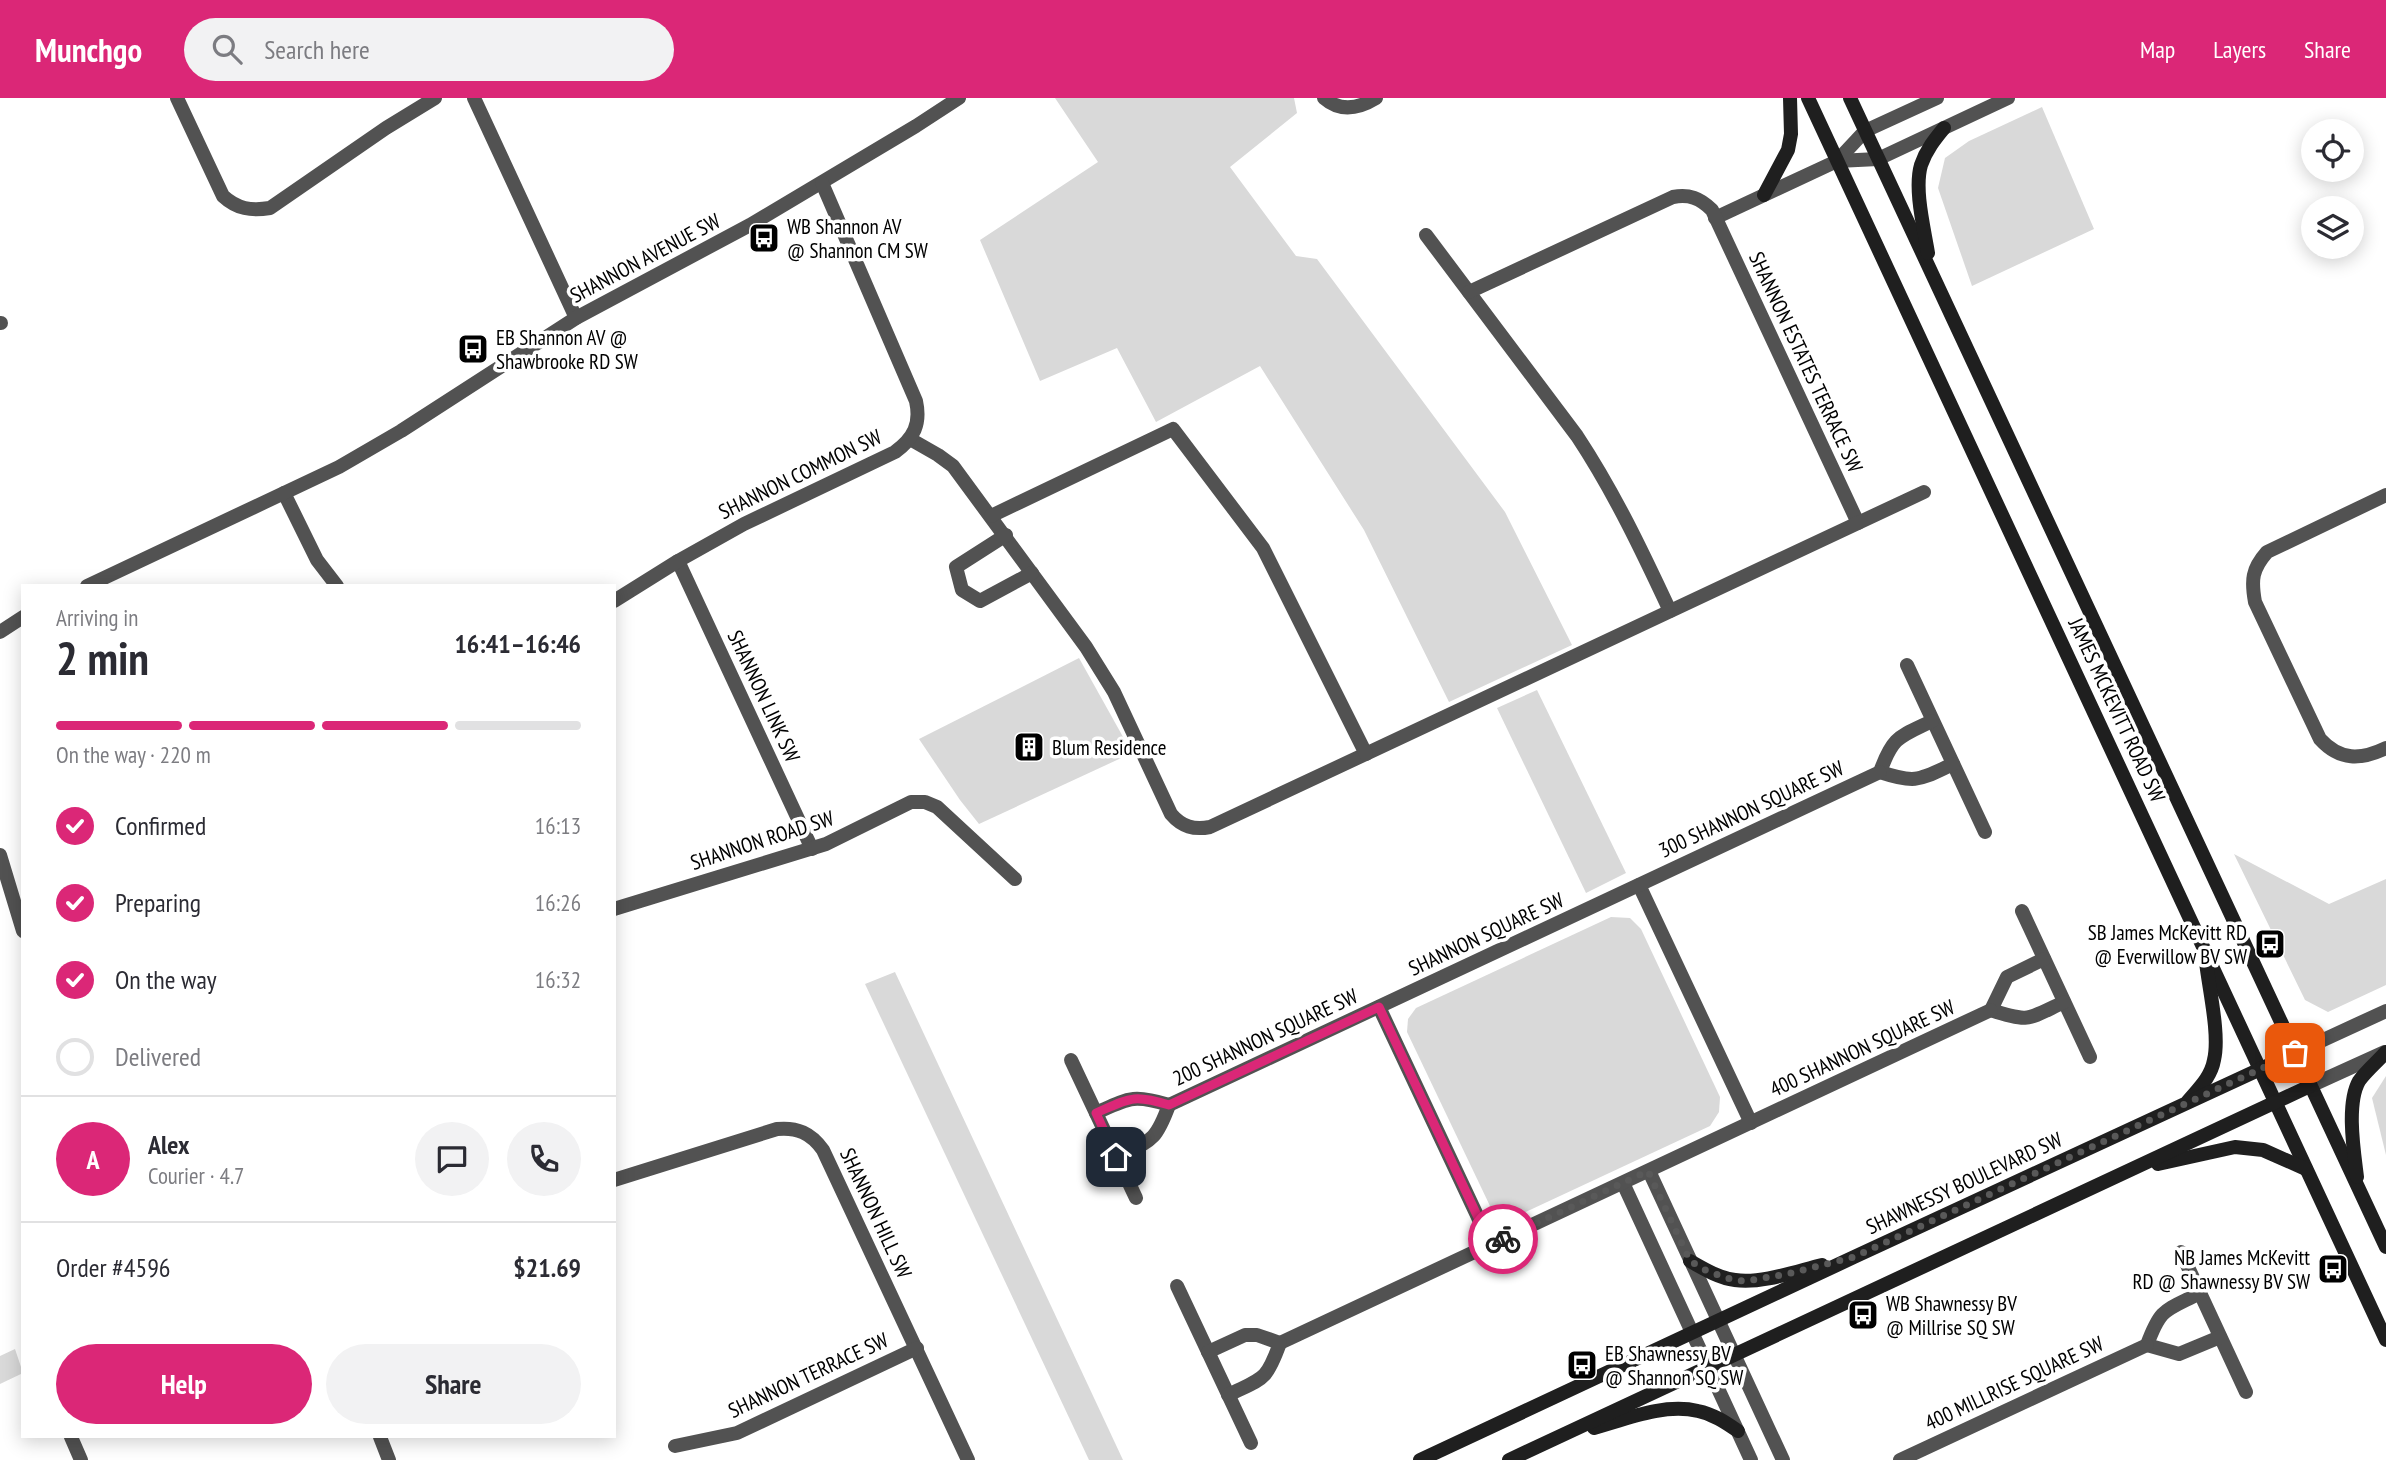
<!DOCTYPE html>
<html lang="en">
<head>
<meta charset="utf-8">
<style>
	body { margin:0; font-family:"PT Sans Narrow",sans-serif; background:#f2f2f3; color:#2b2b33; height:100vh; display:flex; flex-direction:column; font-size:26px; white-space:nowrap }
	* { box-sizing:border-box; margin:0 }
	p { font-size:23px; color:#7c7c81 }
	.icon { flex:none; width:38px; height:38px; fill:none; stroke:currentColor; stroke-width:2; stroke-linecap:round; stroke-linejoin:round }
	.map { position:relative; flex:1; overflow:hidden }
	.panel { position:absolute; left:21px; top:486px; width:595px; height:854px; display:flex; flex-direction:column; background:#fff; border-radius:0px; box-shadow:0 4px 18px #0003 }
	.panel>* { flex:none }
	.tools { position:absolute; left:2301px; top:21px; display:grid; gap:14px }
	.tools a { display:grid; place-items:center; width:63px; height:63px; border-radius:50%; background:#fff; box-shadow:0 4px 18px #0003; font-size:35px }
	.pin { position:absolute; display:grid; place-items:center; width:60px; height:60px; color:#fff; margin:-30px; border-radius:14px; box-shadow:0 4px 10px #0006 }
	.courier { position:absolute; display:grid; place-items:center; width:70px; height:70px; margin:-35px; border:5px solid #db2777; border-radius:50%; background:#fff; color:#222; box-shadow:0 2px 9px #0007 }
	.head em { font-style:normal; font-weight:800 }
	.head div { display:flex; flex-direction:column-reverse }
	.head { display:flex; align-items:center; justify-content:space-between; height:119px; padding:0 35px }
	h1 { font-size:46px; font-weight:800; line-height:52px }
	.bar { display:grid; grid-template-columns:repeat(4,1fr); gap:10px 7px; align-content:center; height:84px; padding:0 35px }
	.bar i { height:9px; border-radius:5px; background:#e1e1e2 }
	.bar .selected { background:#db2777 }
	.bar p { grid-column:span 4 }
	.line { display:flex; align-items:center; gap:18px; padding:0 35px; border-top:2px solid #e1e1e2 }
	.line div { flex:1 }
	.round { display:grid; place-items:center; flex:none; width:74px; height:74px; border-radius:37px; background:#f2f2f3 }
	ol { padding:0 35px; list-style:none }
	li { display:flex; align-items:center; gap:21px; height:77px }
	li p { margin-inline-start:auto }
	li .icon { padding:7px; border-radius:50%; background:#db2777; color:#fff; stroke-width:4 }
	li:last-child { color:#7c7c81 }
	li i { width:38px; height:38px; border:4px solid #e1e1e2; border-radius:50% }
	.button { display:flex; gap:14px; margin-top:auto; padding:14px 35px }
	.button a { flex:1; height:80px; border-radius:42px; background:#db2777; color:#fff; font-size:28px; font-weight:800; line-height:80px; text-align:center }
	.button a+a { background:#f2f2f3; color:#2b2b33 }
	header { display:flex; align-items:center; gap:42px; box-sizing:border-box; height:98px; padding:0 35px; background:#db2777; color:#fff }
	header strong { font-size:33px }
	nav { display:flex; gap:38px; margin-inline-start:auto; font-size:24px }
	.search { width:490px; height:63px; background:#f2f2f3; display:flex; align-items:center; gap:18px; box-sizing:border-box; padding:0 24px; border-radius:38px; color:#7c7c81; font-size:26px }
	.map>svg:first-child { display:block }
	.green { fill:#d9d9d9 }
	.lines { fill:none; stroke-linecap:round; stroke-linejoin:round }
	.minor { stroke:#525252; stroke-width:14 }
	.tertiary { stroke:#525252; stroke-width:14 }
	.secondary { stroke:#1f1f1f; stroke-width:14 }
	.done { stroke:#595959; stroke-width:7; stroke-dasharray:0 12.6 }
	.route { stroke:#db2777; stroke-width:9 }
	.labels { text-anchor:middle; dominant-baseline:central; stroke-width:7; stroke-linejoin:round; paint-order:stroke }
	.poi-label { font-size:21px; fill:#000; stroke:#fff; text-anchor:start }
	.street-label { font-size:21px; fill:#000; stroke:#fff }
</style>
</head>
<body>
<header>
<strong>Munchgo</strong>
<div class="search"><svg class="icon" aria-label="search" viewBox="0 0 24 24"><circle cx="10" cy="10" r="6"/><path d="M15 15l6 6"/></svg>Search here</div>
<nav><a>Map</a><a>Layers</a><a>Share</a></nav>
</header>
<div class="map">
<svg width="2386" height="1362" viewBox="0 0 2386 1362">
	<rect width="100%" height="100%" fill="#fff"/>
	<g class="green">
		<polygon points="1055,0 1294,0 1297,15 1230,69 1296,158 1317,161 1505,414 1572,547 1449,604 1364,432 1260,268 1156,324 1117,250 1040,283 980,142 1098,64"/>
		<polygon points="2042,9 2094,131 1972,188 1938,90 1945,60 1969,43"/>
		<polygon points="1079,560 1132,655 979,726 960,702 919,641"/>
		<polygon points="1537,592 1626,775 1586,795 1497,610"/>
		<polygon points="2234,756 2329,806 2386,781 2386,887 2328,914 2305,902"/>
		<polygon points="1611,819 1630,820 1641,831 1720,999 1719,1014 1710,1028 1515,1119 1501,1118 1490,1108 1407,934 1408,921 1416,910"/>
		<polygon points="895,874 1123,1362 1089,1362 865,886"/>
		<polygon points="2386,978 2386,1057 2372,1000"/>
		<polygon points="15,1251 23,1275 0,1286 0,1258"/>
	</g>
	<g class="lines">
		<g class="minor">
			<path d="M177,0l46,98c14,13 28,15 47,12l116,-80 49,-30"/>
			<polyline points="474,0 576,220"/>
			<path d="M1324,0c16,14 34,11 52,0"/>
			<polyline points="1715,120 1837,63"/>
			<path d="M1426,137l151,201c37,56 65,115 93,175"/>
			<path d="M1469,194l204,-95c16,-3 27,1 39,13l146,313"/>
			<polyline points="0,225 1,225"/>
			<path d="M910,341l28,16 15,11 133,181 28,45 57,122c11,13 23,16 39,13l714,-335"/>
			<polyline points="284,395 317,462 337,488"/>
			<path d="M2386,397l-119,57c-15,17 -16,28 -12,50l65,137c20,22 41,21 66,9"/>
			<polyline points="991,418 1173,331 1263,450 1366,656"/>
			<polyline points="1006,437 956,469 962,492 980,503 1032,475"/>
			<polyline points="678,463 812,751"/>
			<polyline points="87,488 339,369 401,333 576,220 750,127 916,28 959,0"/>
			<path d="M614,503l64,-40 66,-37 151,-72c19,-14 26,-28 21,-51l-94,-218"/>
			<polyline points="0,534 23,519"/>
			<polyline points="1907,567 1985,734"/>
			<path d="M1932,623c-33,16 -39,15 -52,51 36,12 39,8 73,-8"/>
			<polyline points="1639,787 1751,1025"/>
			<polyline points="614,811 826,746 911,704 925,704 937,709 1015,781"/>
			<polyline points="2022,813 2090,959"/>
			<path d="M2044,861l-37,18 -16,33c39,13 37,9 73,-8"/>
			<polyline points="1379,909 1491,1147"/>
			<polyline points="2295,955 2386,913"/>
			<polyline points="1071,962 1136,1100"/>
			<polyline points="2310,988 2385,954"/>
			<polyline points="1169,1007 1880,674"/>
			<path d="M1096,1015c33,-15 37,-19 73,-8 -14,38 -18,35 -53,52"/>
			<polyline points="1649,1073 1783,1362"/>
			<path d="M614,1082l163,-51c20,-2 34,4 46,21l145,310"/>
			<polyline points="1623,1085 1751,1362"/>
			<polyline points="2181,1154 2246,1294"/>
			<polyline points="1177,1188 1251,1345"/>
			<path d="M2200,1195c-35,18 -39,14 -53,52l32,9 41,-17"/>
			<polyline points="1280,1245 1991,912"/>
			<path d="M1208,1254l37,-17h12l23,8c-14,39 -17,35 -52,52"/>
			<polyline points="380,1339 389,1362"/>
			<polyline points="675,1348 737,1335 917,1250"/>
			<polyline points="1900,1362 2147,1247"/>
		</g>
		<g class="tertiary">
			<polyline points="1837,63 1878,61 2008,0"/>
			<polyline points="1837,63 1865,33 1937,0"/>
			<polyline points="0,757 23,833"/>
			<polyline points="71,1339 81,1362"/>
		</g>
		<g class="secondary">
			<polyline points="1808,0 2386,1242"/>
			<polyline points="1850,0 2386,1149"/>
			<polyline points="1764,97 1788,52 1791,36 1790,0"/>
			<path d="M1928,155c-4,-25 -14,-64 -7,-88 5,-15 14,-26 23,-37"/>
			<path d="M2188,1003c11,-13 23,-24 26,-41 6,-25 -5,-71 -8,-98"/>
			<polyline points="2158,1066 2235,1049 2263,1052 2306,1071"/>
			<path d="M2357,1079c-3,-25 -11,-73 2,-96 7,-10 19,-20 27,-29"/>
			<path d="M1690,1163c14,8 29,17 45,19 26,4 62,-9 87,-15"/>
			<path d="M1594,1330c32,-9 70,-25 104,-17 15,3 27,11 40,20"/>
			<polyline points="1420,1362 1854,1159 2295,955"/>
			<polyline points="1509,1362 2310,988"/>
		</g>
	</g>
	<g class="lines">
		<polyline class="done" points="1503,1141 1648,1073 1690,1163 1707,1173 1733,1182 1746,1183 1787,1176 1854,1159 2295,955"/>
		<path class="route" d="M1116,1059l-20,-44c34,-15 37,-19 73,-8l210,-98 112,238 12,-6"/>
	</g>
	<defs>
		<g id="bus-square" transform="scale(1.575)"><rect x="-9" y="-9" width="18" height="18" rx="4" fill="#000" stroke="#fff"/><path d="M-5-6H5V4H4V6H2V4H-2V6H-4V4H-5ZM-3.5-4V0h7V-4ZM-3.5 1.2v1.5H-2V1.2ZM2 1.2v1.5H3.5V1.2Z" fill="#fff"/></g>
		<g id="building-square" transform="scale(1.575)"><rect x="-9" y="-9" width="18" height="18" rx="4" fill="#000" stroke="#fff"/><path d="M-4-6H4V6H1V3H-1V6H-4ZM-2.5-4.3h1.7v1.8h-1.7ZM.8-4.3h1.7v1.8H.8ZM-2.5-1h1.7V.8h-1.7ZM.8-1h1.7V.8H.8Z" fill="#fff"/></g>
	</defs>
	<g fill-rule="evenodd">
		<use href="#bus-square" x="764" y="140"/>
		<use href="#bus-square" x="473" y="251"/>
		<use href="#building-square" x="1029" y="649"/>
		<use href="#bus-square" x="2270" y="846"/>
		<use href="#bus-square" x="2333" y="1171"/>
		<use href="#bus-square" x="1863" y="1217"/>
		<use href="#bus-square" x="1582" y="1267"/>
	</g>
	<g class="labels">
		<g class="poi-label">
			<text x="787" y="128">WB Shannon AV<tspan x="787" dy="24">@ Shannon CM SW</tspan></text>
			<text x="496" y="239">EB Shannon AV @<tspan x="496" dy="24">Shawbrooke RD SW</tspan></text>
			<text x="1052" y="649">Blum Residence</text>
			<text x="2247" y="834" text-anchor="end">SB James McKevitt RD<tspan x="2247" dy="24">@ Everwillow BV SW</tspan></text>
			<text x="2310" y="1159" text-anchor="end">NB James McKevitt<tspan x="2310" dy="24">RD @ Shawnessy BV SW</tspan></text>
			<text x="1886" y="1205">WB Shawnessy BV<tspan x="1886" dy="24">@ Millrise SQ SW</tspan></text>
			<text x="1605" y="1255">EB Shawnessy BV<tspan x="1605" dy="24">@ Shannon SQ SW</tspan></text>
		</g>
		<g class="street-label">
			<text transform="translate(645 160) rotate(-28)">SHANNON AVENUE SW</text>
			<text transform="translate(1806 264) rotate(65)">SHANNON ESTATES TERRACE SW</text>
			<text transform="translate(800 376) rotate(-26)">SHANNON COMMON SW</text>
			<text transform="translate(764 598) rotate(65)">SHANNON LINK SW</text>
			<text transform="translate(2117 612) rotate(65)">JAMES MCKEVITT ROAD SW</text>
			<text transform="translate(1751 711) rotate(-25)">300 SHANNON SQUARE SW</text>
			<text transform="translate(762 742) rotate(-18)">SHANNON ROAD SW</text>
			<text transform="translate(1486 836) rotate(-25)">SHANNON SQUARE SW</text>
			<text transform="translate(1265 939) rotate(-25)">200 SHANNON SQUARE SW</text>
			<text transform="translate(1862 950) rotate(-25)">400 SHANNON SQUARE SW</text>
			<text transform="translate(1964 1085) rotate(-25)">SHAWNESSY BOULEVARD SW</text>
			<text transform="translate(876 1115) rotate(65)">SHANNON HILL SW</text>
			<text transform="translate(808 1277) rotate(-25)">SHANNON TERRACE SW</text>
			<text transform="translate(2014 1285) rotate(-25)">400 MILLRISE SQUARE SW</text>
		</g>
	</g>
</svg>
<div class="tools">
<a><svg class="icon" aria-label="locate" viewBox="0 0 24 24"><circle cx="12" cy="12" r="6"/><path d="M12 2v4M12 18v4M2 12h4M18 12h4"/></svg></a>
<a><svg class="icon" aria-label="layers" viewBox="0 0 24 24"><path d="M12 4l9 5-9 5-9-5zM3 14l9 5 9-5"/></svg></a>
</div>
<div class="pin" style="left:2295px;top:955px;background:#ea580c"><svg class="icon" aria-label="bag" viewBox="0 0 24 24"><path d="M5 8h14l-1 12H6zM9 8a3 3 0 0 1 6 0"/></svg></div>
<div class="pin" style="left:1116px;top:1059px;background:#1f2937"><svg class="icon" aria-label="home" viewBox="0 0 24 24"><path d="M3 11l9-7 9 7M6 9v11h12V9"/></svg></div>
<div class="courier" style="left:1503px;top:1141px"><svg class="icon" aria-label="bike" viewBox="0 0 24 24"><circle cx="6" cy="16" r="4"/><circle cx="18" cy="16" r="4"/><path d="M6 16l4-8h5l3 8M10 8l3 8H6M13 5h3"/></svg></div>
<section class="panel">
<div class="head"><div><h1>2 min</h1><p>Arriving in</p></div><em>16:41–16:46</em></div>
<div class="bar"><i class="selected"></i><i class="selected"></i><i class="selected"></i><i></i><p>On the way · 220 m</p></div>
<ol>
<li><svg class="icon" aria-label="check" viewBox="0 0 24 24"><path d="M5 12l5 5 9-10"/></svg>Confirmed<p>16:13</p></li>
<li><svg class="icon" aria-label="check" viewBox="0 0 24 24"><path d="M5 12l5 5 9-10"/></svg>Preparing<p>16:26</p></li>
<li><svg class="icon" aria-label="check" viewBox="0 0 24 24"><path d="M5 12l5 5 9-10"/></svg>On the way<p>16:32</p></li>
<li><i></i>Delivered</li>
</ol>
<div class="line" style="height:126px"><b class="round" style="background:#db2777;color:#fff">A</b><div><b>Alex</b><p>Courier · 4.7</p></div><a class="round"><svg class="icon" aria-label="chat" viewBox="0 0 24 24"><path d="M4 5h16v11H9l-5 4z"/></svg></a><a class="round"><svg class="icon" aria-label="phone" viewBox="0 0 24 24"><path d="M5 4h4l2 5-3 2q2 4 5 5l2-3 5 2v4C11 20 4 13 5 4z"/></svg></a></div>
<div class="line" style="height:91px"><div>Order #4596</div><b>$21.69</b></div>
<div class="button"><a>Help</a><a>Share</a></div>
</section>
</div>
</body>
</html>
